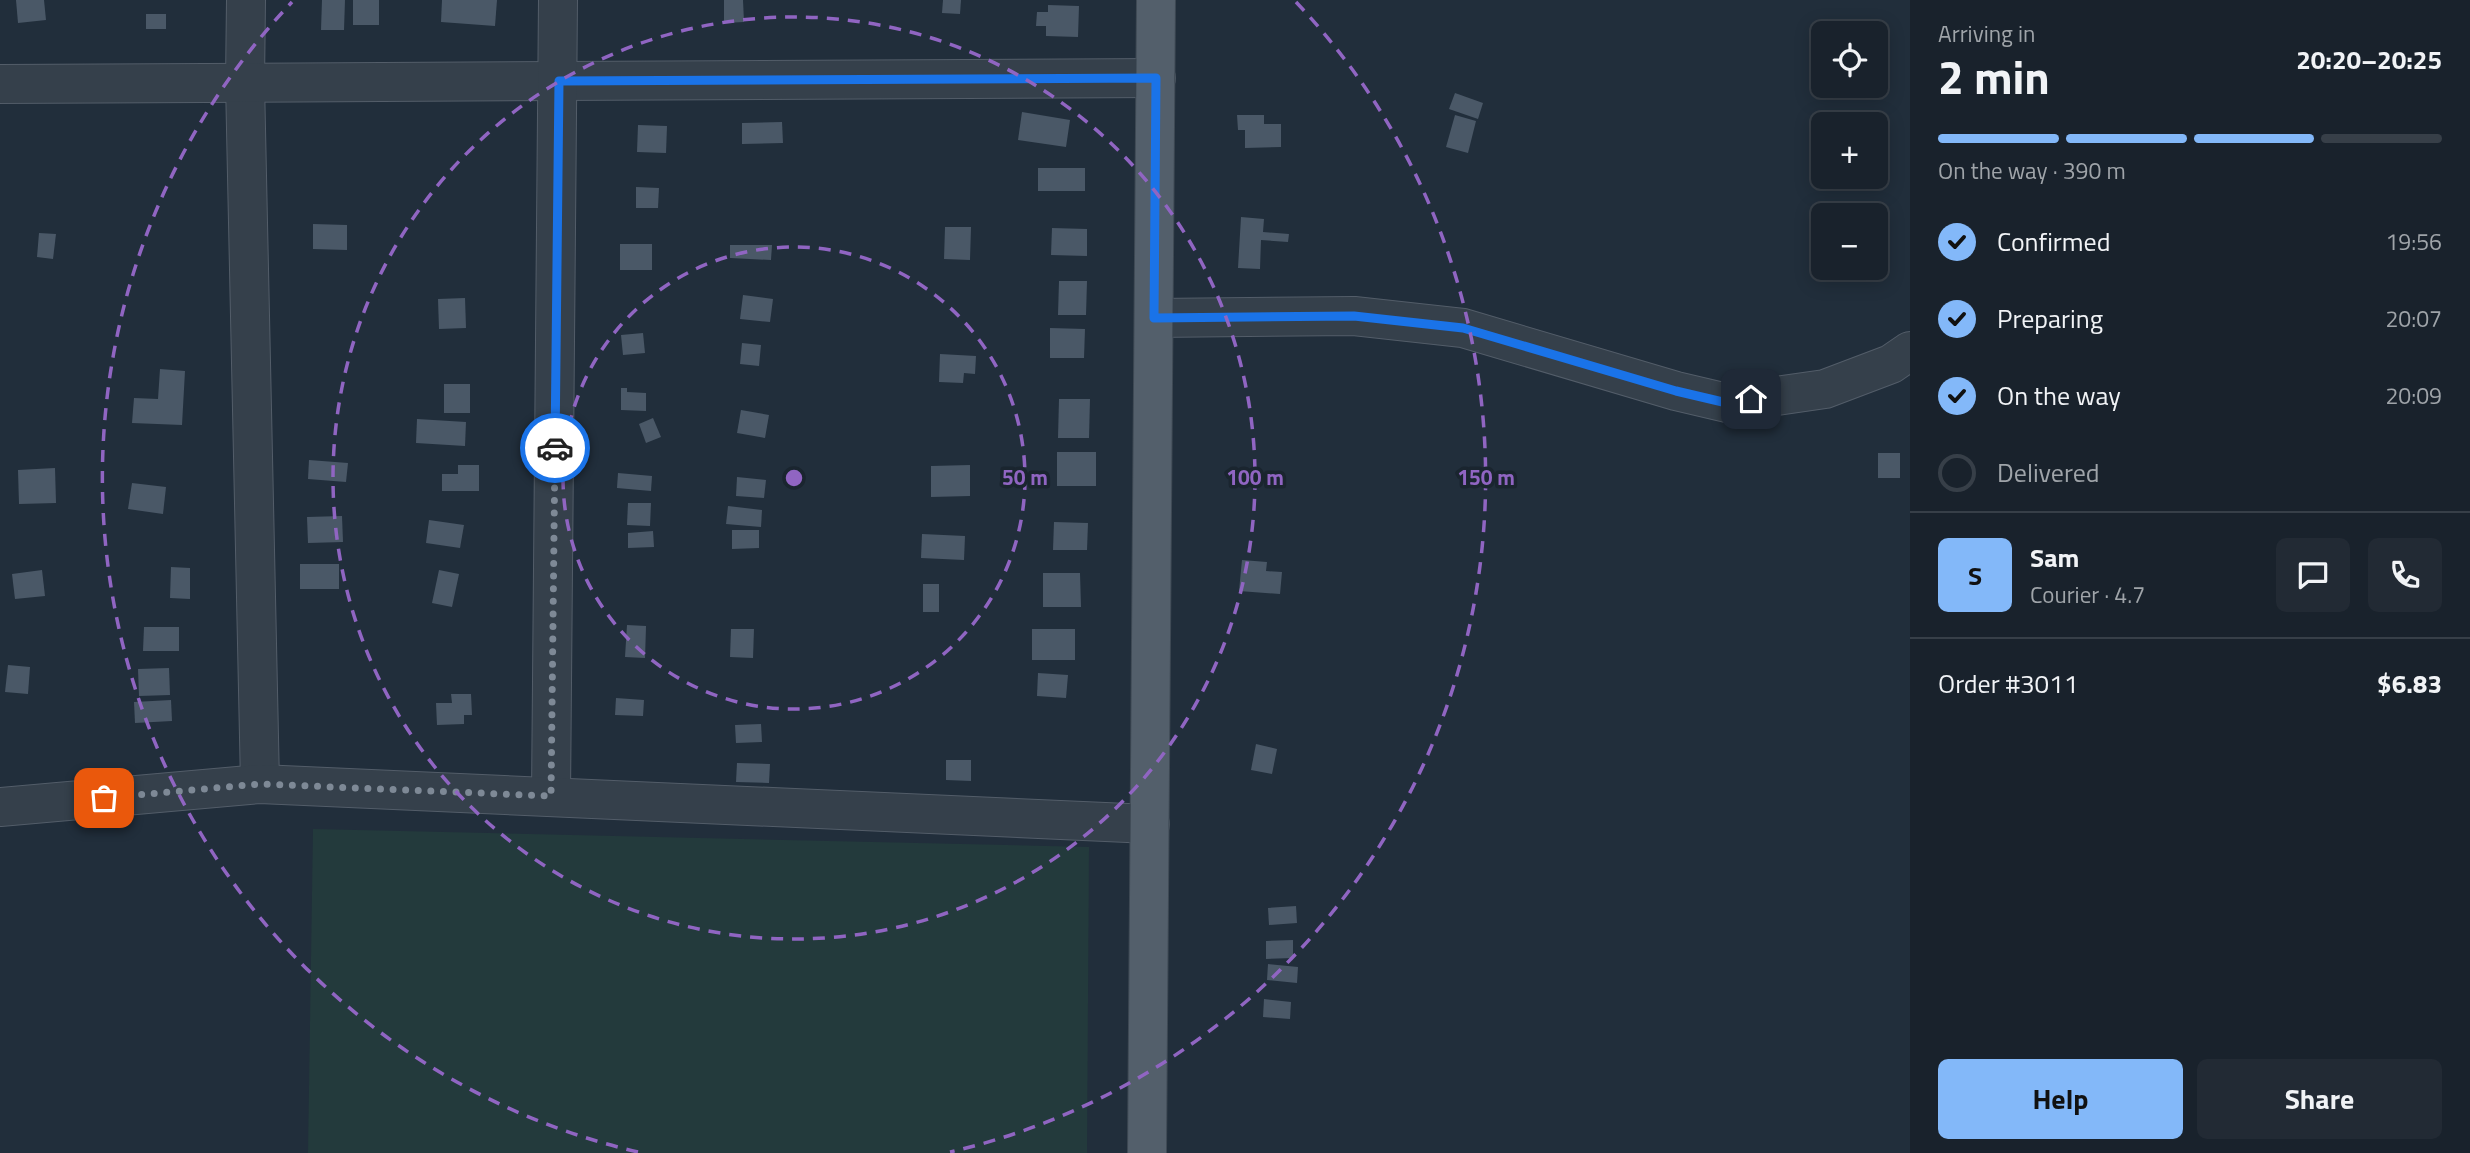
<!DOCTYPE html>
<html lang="en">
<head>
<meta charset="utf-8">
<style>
	body { margin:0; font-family:"Titillium Web",sans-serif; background:#222a34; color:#f1f3f6; height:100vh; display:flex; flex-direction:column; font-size:26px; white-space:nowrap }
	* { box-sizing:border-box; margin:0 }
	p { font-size:23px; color:#9fa4a9 }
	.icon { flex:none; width:38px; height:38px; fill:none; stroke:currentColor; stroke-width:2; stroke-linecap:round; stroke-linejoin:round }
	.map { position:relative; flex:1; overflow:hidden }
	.drawer { display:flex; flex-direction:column; background:#19222c; width:560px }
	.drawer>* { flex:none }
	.tools { position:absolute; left:1811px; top:21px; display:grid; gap:14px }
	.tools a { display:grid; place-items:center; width:77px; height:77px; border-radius:10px; background:#19222c; box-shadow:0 4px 18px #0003,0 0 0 2px #373f48; font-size:35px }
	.pin { position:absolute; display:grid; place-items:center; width:60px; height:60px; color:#fff; margin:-30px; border-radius:14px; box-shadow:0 4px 10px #0006 }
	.courier { position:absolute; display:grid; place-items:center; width:70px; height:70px; margin:-35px; border:5px solid #1a73e8; border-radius:50%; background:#fff; color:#222; box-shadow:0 2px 9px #0007 }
	.overview em { font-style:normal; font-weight:700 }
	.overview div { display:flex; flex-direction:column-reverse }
	.overview { display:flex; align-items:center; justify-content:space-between; height:119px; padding:0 28px }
	h1 { font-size:46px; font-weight:700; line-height:52px }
	.bar { display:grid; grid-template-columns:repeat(4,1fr); gap:10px 7px; align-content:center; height:84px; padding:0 28px }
	.bar i { height:9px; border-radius:5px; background:#373f48 }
	.bar .selected { background:#83b8f9 }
	.bar p { grid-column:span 4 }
	.line { display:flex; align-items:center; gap:18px; padding:0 28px; border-top:2px solid #373f48 }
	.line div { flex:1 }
	.round { display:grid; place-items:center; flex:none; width:74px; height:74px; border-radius:10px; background:#222a34 }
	ol { padding:0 28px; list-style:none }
	li { display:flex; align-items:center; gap:21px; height:77px }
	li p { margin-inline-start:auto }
	li .icon { padding:7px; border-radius:50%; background:#83b8f9; color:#111; stroke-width:4 }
	li:last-child { color:#9fa4a9 }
	li i { width:38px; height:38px; border:4px solid #373f48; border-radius:50% }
	.button { display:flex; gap:14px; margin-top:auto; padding:14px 28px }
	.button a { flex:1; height:80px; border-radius:10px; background:#83b8f9; color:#111; font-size:28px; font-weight:700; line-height:80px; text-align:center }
	.button a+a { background:#222a34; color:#f1f3f6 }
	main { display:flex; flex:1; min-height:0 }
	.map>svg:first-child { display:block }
	.green { fill:#233a3c }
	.building { fill:#4a5867 }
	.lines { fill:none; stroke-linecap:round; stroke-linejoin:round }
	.minor-casing { stroke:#535d69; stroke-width:40 }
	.major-casing { stroke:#3e4954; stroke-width:40 }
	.minor { stroke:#35404b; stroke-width:38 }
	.major { stroke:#535f6b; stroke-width:38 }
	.done { stroke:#7e8996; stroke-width:7; stroke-dasharray:0 12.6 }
	.route { stroke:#1a73e8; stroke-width:9 }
	.ring { fill:none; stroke:#9065c2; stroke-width:3.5; stroke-dasharray:12 9 }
	.centre { fill:#9065c2; stroke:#1a252f; stroke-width:3.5 }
	.ring-label { font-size:21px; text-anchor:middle; font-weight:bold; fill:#9065c2; stroke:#1a252f; stroke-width:7; stroke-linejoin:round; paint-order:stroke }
</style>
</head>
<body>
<main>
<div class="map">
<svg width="1910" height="1153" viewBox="0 0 1910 1153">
	<rect width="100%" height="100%" fill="#212e3b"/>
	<polygon class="green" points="313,829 1089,847 1087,1153 308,1153"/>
	<g class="building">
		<polygon points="16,0 44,0 46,20 18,23"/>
		<polygon points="322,0 345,0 344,30 321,30"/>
		<rect x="353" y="0" width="26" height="25"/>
		<polygon points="442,0 497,0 495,26 441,22"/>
		<polygon points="724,0 743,0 744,22 724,23"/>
		<polygon points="943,0 961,0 960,14 942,13"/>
		<polygon points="1048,5 1079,6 1078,37 1046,36 1046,26 1036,26 1037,12 1048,12"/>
		<rect x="146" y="14" width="20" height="15"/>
		<polygon points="1455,93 1483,103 1478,119 1449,109"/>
		<polygon points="1022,112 1070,120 1066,147 1018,140"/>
		<polygon points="1237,115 1264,115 1264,124 1281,124 1281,147 1245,148 1245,130 1238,130"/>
		<polygon points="1455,115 1476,121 1468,153 1446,147"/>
		<polygon points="782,122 783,143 742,144 742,123"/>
		<polygon points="638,125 667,126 666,153 637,152"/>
		<rect x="1038" y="168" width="47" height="23"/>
		<polygon points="636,187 659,188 658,208 636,208"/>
		<polygon points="1241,217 1264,219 1263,232 1289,234 1288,242 1261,240 1260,269 1238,268"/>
		<polygon points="313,224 347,225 347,250 313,249"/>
		<polygon points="945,227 971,227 970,260 944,259"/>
		<polygon points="1052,228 1087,229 1087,256 1051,255"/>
		<polygon points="39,233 56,234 53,259 37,257"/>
		<rect x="620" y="244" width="32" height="26"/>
		<polygon points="730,245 772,245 771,260 730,258"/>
		<polygon points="1059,281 1087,281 1086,315 1058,315"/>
		<polygon points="743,295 773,299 770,322 740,319"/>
		<polygon points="465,298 466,328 439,329 438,299"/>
		<polygon points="1050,328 1085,329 1084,358 1050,358"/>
		<polygon points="643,333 645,353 623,355 621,335"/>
		<polygon points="742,343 761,345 759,366 740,364"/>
		<polygon points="940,354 976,356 975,374 964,373 963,383 939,382"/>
		<polygon points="160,369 185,371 182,425 132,423 134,398 158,399"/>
		<rect x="444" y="384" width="26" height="29"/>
		<polygon points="621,388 627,388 627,392 646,393 646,411 621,410"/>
		<polygon points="1059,399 1090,399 1089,438 1058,438"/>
		<polygon points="741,410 769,415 765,438 737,433"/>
		<polygon points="653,418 661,437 646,443 639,424"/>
		<polygon points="417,419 466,422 465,446 416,443"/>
		<rect x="1057" y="452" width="39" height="34"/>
		<rect x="1878" y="453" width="22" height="25"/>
		<polygon points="309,460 348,463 346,482 308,479"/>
		<polygon points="458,465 479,465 479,491 442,491 442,474 458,474"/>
		<polygon points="970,465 970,496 931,497 931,466"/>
		<polygon points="55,468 56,503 19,504 18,470"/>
		<polygon points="618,473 652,476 651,491 617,488"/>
		<polygon points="737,477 766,480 764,498 736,496"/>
		<polygon points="132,483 166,487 163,514 128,509"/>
		<polygon points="628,503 651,503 650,526 627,525"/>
		<polygon points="728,506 762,510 761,527 726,524"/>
		<polygon points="342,516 343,542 308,543 307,517"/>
		<polygon points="429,520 464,525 460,548 426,543"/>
		<polygon points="1054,522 1088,523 1087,550 1053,550"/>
		<polygon points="732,530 759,530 759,548 732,549"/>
		<polygon points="653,531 654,547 628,548 628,533"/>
		<polygon points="922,534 965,536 964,560 921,558"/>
		<polygon points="1242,560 1267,562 1266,571 1282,572 1280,594 1239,591"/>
		<rect x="300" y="564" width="39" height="25"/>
		<polygon points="171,567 190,568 190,599 170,598"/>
		<polygon points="42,570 45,596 15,599 12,574"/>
		<polygon points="439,570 459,574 452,607 432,603"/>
		<polygon points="1043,573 1080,573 1081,607 1043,607"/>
		<rect x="923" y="584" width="16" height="28"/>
		<polygon points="627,625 646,626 645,658 625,657"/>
		<polygon points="144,627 179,627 179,651 143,651"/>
		<polygon points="731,629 754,629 753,658 730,657"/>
		<rect x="1032" y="629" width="43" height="31"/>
		<polygon points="8,665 30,667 28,694 5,692"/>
		<polygon points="169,668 170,695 139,696 138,669"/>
		<polygon points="1038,673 1068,675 1066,698 1037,696"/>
		<polygon points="451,694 471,694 472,715 464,715 464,724 437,725 436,703 452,703"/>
		<polygon points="616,698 644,700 643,716 615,715"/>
		<polygon points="171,700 172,721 135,723 134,702"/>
		<polygon points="761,724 762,742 736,743 735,725"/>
		<polygon points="1256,744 1277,749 1272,774 1251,770"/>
		<polygon points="946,760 971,760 971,781 946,780"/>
		<polygon points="737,763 770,764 769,783 736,782"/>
		<polygon points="1296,906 1297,923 1269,925 1268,908"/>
		<polygon points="1293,940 1293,958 1266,959 1266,941"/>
		<polygon points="1268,964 1298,967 1297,983 1267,980"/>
		<polygon points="1264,999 1291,1002 1290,1019 1263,1017"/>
	</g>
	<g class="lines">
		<g class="minor-casing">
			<g id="minor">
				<polyline points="246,0 245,82 260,784"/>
				<polyline points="0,84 1156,78"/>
				<polyline points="1154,318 1354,316 1463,328 1676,391 1727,403 1825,389 1891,364 1910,351"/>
				<polyline points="551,796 558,0"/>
				<polyline points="0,807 260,784 1150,824"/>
			</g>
		</g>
		<g class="major-casing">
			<polyline id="major" points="1147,1153 1156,0"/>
		</g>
		<use href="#minor" class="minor"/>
		<use href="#major" class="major"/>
	</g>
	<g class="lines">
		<polyline class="done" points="104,798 260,784 551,796 555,448"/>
		<polyline class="route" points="555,448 559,81 1156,78 1154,318 1354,316 1463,328 1676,391 1727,403 1751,399"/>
	</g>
	<g class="ring">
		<circle cx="794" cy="478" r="231"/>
		<circle cx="794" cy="478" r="461"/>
		<path d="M638 1152A692 692 0 0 1 292 2M1296 2A692 692 0 0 1 950 1152"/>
	</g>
	<circle cx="794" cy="478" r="10" class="centre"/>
	<g class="ring-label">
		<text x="1025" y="485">50 m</text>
		<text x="1255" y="485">100 m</text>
		<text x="1486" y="485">150 m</text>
	</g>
</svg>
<div class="tools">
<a><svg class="icon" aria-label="locate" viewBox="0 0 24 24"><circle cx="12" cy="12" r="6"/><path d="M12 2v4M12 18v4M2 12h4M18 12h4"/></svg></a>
<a>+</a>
<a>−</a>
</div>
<div class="pin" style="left:104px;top:798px;background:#ea580c"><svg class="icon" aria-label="bag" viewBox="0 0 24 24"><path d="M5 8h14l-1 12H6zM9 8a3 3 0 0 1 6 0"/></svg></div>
<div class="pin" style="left:1751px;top:399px;background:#1f2937"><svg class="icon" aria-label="home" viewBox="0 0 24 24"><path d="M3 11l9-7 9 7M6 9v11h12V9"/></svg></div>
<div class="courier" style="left:555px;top:448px"><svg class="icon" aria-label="car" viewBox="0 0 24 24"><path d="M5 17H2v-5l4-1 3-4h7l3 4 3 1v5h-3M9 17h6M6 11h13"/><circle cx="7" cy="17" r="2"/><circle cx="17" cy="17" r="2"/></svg></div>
</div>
<section class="drawer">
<div class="overview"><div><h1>2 min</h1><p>Arriving in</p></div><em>20:20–20:25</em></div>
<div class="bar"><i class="selected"></i><i class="selected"></i><i class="selected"></i><i></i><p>On the way · 390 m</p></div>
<ol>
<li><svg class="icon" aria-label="check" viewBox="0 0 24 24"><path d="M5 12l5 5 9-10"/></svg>Confirmed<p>19:56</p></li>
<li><svg class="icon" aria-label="check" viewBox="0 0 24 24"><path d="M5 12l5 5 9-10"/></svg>Preparing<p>20:07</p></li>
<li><svg class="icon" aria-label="check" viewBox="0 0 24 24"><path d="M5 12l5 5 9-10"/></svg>On the way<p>20:09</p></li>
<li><i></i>Delivered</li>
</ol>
<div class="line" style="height:126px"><b class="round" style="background:#83b8f9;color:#111">S</b><div><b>Sam</b><p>Courier · 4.7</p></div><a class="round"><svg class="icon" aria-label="chat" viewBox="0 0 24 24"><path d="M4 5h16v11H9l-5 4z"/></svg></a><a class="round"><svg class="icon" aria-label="phone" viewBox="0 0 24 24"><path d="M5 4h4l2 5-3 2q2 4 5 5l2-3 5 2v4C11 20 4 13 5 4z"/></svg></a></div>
<div class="line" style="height:91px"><div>Order #3011</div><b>$6.83</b></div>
<div class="button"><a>Help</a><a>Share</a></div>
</section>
</main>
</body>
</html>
